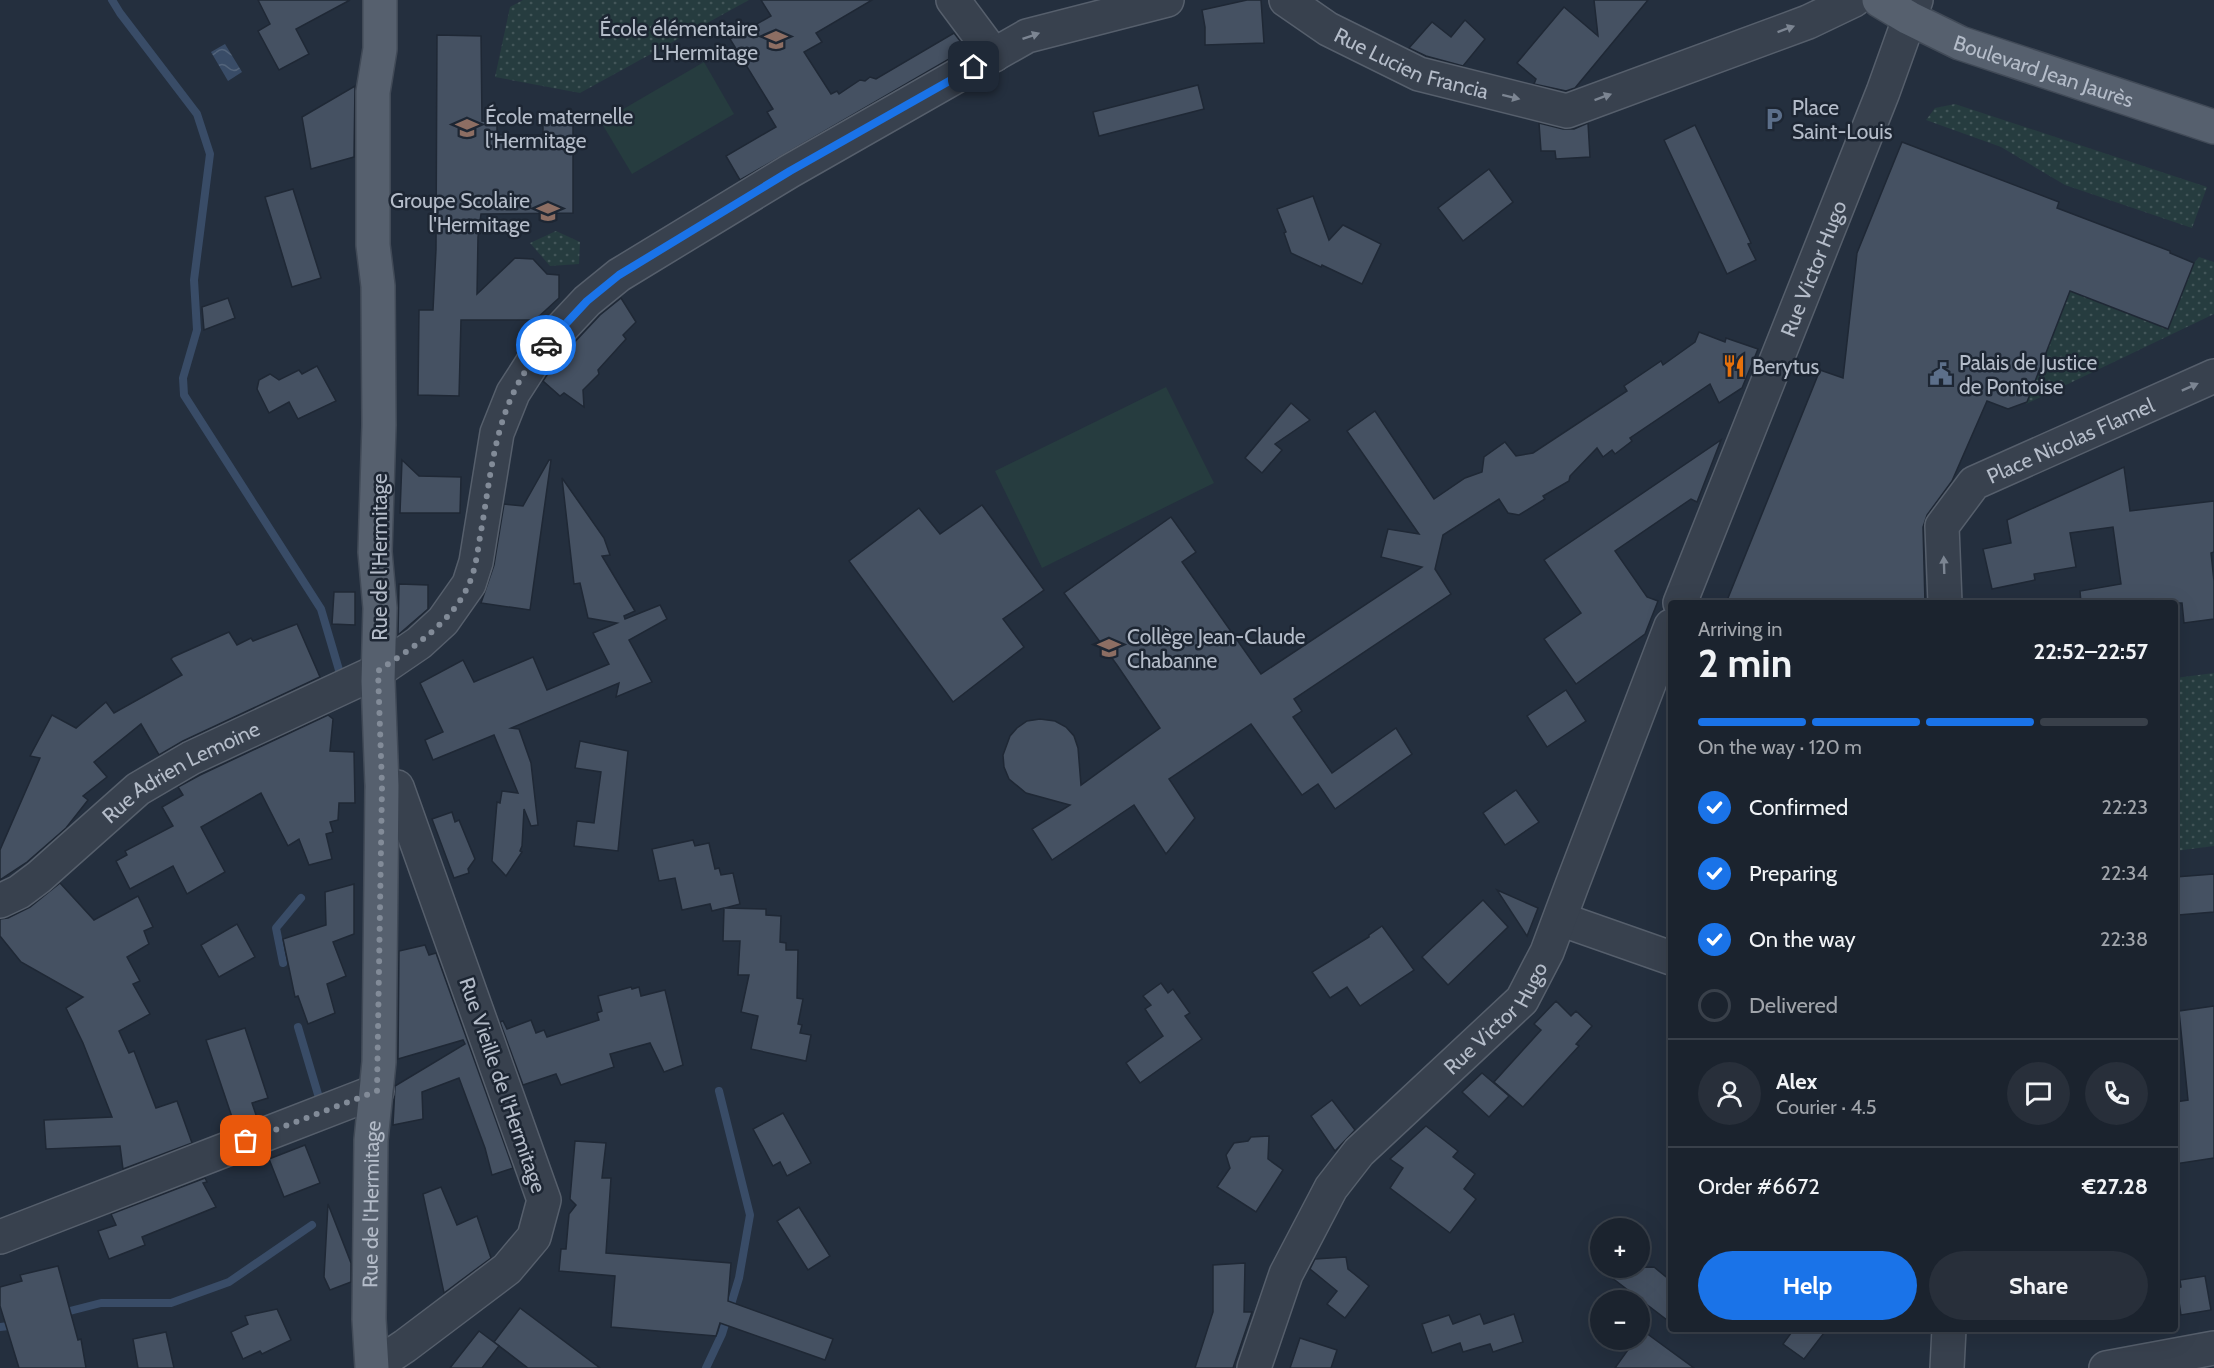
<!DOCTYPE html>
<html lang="en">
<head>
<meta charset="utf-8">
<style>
	body { margin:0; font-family:Cabin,sans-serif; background:#282f3a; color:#f1f3f6; height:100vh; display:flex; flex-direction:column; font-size:22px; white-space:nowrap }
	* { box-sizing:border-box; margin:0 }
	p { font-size:20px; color:#a0a4aa }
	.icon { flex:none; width:33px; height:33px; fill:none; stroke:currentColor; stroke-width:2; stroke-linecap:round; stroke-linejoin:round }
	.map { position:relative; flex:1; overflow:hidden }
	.drawer { position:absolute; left:1668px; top:600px; width:510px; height:732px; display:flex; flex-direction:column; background:#1b232e; border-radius:6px; box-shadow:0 6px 24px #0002,0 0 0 2px #39404a }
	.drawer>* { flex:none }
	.buttons { position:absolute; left:1590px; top:1218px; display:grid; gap:12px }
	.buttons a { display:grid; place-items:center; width:60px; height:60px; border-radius:50%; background:#1b232e; box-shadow:0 6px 24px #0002,0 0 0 2px #39404a; font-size:30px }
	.pin { position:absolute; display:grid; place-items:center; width:51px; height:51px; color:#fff; margin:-26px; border-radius:12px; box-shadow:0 3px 9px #0006 }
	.courier { position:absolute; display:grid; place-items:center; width:60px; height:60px; margin:-30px; border:4px solid #1a73e8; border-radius:50%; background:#fff; color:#222; box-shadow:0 2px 8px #0007 }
	.overview em { font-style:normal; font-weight:800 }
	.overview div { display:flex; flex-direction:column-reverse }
	.overview { display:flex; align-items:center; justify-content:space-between; height:102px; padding:0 30px }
	h1 { font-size:39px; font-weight:800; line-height:45px }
	.bar { display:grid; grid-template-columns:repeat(4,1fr); gap:9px 6px; align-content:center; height:72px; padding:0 30px }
	.bar i { height:8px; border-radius:4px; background:#39404a }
	.bar .active { background:#1a73e8 }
	.bar p { grid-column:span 4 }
	.line { display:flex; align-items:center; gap:15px; padding:0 30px; border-top:2px solid #39404a }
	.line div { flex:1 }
	.round { display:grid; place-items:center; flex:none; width:63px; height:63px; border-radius:32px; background:#282f3a }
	ol { padding:0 30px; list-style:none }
	li { display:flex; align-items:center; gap:18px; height:66px }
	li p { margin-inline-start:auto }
	li .icon { padding:6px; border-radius:50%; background:#1a73e8; color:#fff; stroke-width:4 }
	li:last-child { color:#a0a4aa }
	li i { width:33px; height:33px; border:3px solid #39404a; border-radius:50% }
	.cta { display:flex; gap:12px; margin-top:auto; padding:12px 30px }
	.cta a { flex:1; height:69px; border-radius:36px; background:#1a73e8; color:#fff; font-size:24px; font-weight:800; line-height:69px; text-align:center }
	.cta a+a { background:#282f3a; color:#f1f3f6 }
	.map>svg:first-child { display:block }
	.grass { fill:url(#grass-dots) }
	.garden { fill:#263c3f }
	.water { fill:url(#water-waves) }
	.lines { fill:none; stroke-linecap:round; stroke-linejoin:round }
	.stream { stroke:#394c67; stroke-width:8 }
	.building { fill:#455162; stroke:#1f2835; stroke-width:1.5 }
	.minor-casing { stroke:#565f6c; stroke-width:36 }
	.major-casing { stroke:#414a57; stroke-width:36 }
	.minor { stroke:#38414e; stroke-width:33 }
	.major { stroke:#56606e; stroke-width:33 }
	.oneway { fill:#7c8592 }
	.done { stroke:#828b98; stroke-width:6; stroke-dasharray:0 10.8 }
	.route { stroke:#1a73e8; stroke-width:8 }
	.labels { text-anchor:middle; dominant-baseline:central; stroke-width:5; stroke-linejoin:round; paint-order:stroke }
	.poi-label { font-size:21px; fill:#b4bcc9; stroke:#1d2633; text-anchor:start }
	.street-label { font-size:21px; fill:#b4bcc9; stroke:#1d2633 }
</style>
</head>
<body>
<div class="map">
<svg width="2214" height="1368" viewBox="0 0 2214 1368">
	<defs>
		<pattern id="grass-dots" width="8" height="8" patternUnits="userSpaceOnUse" patternTransform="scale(1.5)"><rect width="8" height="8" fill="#263c3f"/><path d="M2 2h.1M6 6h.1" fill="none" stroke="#435659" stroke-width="1.8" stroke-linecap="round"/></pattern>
		<pattern id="water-waves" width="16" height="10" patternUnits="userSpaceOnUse" patternTransform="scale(1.5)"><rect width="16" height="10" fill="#394c67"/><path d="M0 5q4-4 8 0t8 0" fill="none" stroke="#53647b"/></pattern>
	</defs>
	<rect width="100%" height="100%" fill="#242f3e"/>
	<g class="grass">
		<polygon points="523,0 749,0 580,93 495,77 510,7"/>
		<polygon points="1955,104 2207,187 2192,228 2065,185 2001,147 1926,120 1935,108"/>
		<polygon points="556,231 580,242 579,264 550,266 530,243"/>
		<polygon points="2199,257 2214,262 2214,314 2026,404 2070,291 2168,329 2194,263"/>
		<polygon points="2214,673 2214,846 2175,851 2175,678"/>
	</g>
	<g class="garden">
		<polygon points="704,62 734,114 632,174 601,122"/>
		<polygon points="1166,387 1214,483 1042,568 995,471"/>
	</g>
	<polygon class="water" points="225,44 242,72 228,81 211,52"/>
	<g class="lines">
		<g class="stream">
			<polyline points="112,0 120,13 197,114 210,154 194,280 197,330 183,378 184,395 321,609 339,670"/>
			<polyline points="283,963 276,928 301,898"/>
			<polyline points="298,1027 320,1101"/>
			<polyline points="62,1313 101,1303 171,1303 229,1282 312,1225"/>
			<polyline points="0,1327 17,1325"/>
			<polyline points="706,1368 722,1334 739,1278 750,1215 719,1091"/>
		</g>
	</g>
	<g class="building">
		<polygon points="258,0 350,0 296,29 309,54 279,70 258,31 270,24"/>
		<polygon points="761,0 872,0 816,33 822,42 804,52 831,94 837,91 839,94 860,80 865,81 870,77 876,79 954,33 964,46 963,51 740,180 726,156 776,127 767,112 773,109 730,39 771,16"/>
		<polygon points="1247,0 1261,0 1264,43 1205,45 1205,27 1202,10"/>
		<polygon points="1594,0 1648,0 1575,88 1566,91 1534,84 1536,79 1517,63 1564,7 1598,36"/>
		<polygon points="1465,20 1485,39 1463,66 1426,56 1409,48 1432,22 1451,37"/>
		<polygon points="437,35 481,36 482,121 497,122 497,135 543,135 543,114 573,115 573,213 481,214 478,237 477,294 515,258 533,259 547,274 559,275 559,298 535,320 461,320 459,396 418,395 419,310 433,310 436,249"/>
		<polygon points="1198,85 1204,109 1099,136 1093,112"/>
		<polygon points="355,86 354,157 311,169 302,117"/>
		<polygon points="1539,123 1563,129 1574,129 1588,123 1590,157 1556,159 1555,151 1541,151"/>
		<polygon points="1695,125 1751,243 1748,244 1756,260 1727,274 1664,140"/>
		<polygon points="1902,142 2059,202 2057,208 2170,251 2170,253 2194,263 2168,329 2070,291 2027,402 2008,409 1987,401 1952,481 1927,515 1923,527 1925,603 1726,603 1820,370 1843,378 1857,253"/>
		<polygon points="1489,169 1513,202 1463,241 1438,208"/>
		<polygon points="293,189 321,278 292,287 265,197"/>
		<polygon points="1313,196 1329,240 1343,225 1381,244 1362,284 1322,265 1321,267 1291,253 1284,233 1286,232 1277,209"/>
		<polygon points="228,298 235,318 204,330 202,307"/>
		<polygon points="621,298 636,322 623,335 626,339 598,370 599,374 583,390 584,407 564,393 560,396 543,381 555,363 600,315"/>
		<polygon points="1699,332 1725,342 1726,338 1758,349 1742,388 1719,403 1710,384 1630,438 1632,441 1615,454 1612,450 1603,457 1597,448 1570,476 1569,481 1543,496 1545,499 1519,515 1508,513 1499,499 1443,535 1435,569 1451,594 1294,699 1302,711 1293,717 1332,773 1396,728 1412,754 1335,809 1318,784 1302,795 1251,724 1169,779 1195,818 1166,854 1134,805 1052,860 1032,829 1070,805 1026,793 1009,779 1004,767 1003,755 1010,736 1017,728 1027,721 1040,719 1055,721 1066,727 1074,736 1078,748 1081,785 1160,728 1117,665 1064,593 1171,517 1196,552 1182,562 1261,674 1422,567 1381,557 1388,529 1419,534 1347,431 1375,411 1434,499 1465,478 1482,472 1484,457 1505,442 1516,456 1533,453 1627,391 1624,386 1661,361 1663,365 1695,342"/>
		<polygon points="317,366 336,401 298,419 289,402 269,413 257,389 259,380 270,374 279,380 299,370 302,374"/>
		<polygon points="1291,403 1310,420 1275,444 1282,450 1262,473 1245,458"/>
		<polygon points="1721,440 1697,502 1691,499 1615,551 1647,597 1658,601 1645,634 1576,684 1544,639 1581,613 1544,560"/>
		<polygon points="402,460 419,476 461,477 460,513 400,513"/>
		<polygon points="549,460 551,460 530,610 481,603 494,565 504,504 523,506"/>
		<polygon points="2124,467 2130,511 2214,501 2214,552 2211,553 2214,581 2214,619 2184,623 2182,603 2081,603 2080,591 2121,584 2113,527 2070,533 2076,567 2034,574 2035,580 1992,589 1983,549 2011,543 2007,520"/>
		<polygon points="562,478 604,538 610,555 602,556 635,611 624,616 625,619 660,605 667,619 629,640 652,682 616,697 619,683 511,728 519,729 531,763 538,825 531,826 524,809 522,846 520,851 522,852 506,876 492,861 497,802 500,803 502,791 518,793 494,735 433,760 425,740 443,732 420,683 463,660 474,682 533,657 547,690 609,664 593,633 617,623 588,618 580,583 574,584"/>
		<polygon points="982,505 1044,590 1003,619 1024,647 953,702 849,561 919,508 940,534"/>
		<polygon points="399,584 428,585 428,609 398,635"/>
		<polygon points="334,592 355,592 355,625 332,624"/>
		<polygon points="297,624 320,677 183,741 159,755 141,724 94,762 107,777 83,796 88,800 66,828 27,862 0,880 0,850 40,758 30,756 52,715 76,728 106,702 114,713 182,675 171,659 173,657 229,632 237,645 251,638 253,641"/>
		<polygon points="1566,690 1586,721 1547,747 1527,716"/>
		<polygon points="328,715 333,719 330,751 354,752 355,803 339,803 338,820 330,822 333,832 326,834 332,859 309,865 299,839 288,846 261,793 201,827 225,872 187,894 173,866 130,889 116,861 127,855 125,851 173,826 162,807 183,795 178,787 200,775"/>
		<polygon points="580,741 628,751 618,851 574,846 577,821 594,823 601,772 575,768"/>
		<polygon points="1516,790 1539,822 1505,845 1483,813"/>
		<polygon points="452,812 455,822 459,820 475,859 468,869 469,873 454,878 432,819"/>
		<polygon points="693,840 695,846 709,843 715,869 719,868 721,875 733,873 740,904 725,908 766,909 766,915 781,916 780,942 786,943 786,950 798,950 797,998 803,999 798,1024 802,1025 800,1033 811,1035 806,1061 751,1049 758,1016 741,1012 749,975 738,975 740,941 723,941 724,908 712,911 710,904 682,910 675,878 659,881 652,849"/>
		<polygon points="2214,874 2214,912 2178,915 2175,877"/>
		<polygon points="60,883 94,920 138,896 153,927 144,931 149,944 127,957 140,981 133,984 150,1014 119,1031 129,1053 134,1051 156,1108 177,1101 192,1143 123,1169 120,1146 46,1149 44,1120 112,1117 83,1043 66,1008 83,997 21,962 0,936 0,919 8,918 30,907"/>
		<polygon points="354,884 354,934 333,942 346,976 327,984 335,1013 308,1024 298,996 295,997 283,939 326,925 325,892"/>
		<polygon points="1497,890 1538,908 1527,936"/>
		<polygon points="1483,900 1508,927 1448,985 1422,957"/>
		<polygon points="237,924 255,957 219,977 201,945"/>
		<polygon points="1382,926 1414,970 1360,1006 1347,987 1330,998 1312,972 1369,937 1369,935"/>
		<polygon points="425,945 429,955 436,953 513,1168 492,1175 485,1148 459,1078 422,1092 423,1119 393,1125 395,1086 465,1044 463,1040 398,1059 399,951"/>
		<polygon points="1161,983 1168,993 1173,989 1190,1013 1185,1016 1202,1039 1140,1083 1126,1063 1163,1036 1145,1009 1151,1005 1143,996"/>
		<polygon points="631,987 632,989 639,987 641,996 665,990 683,1065 664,1072 650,1043 610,1054 614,1067 561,1085 556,1074 523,1085 500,1022 503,1021 507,1029 531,1020 536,1033 544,1030 547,1037 599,1020 597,1013 602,1011 598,996"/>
		<polygon points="1556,1001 1571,1016 1576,1011 1592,1026 1576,1044 1579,1046 1523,1107 1494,1082 1541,1030 1534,1024"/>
		<polygon points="2214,1006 2214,1158 2175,1164 2175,1102 2188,1100 2179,1011"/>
		<polygon points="245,1028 268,1098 252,1103 257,1118 235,1126 206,1040"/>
		<polygon points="1482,1073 1509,1096 1489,1117 1462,1092"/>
		<polygon points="1332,1100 1355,1130 1335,1151 1311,1116"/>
		<polygon points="783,1113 811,1163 787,1176 780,1162 773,1166 753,1129"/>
		<polygon points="1426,1126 1458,1151 1453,1157 1475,1174 1464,1189 1476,1199 1450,1233 1390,1188 1403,1168 1390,1159"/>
		<polygon points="1269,1136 1268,1159 1283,1170 1256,1212 1217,1187 1230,1168 1226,1155 1234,1143 1248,1141 1251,1137"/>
		<polygon points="575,1141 606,1143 602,1178 611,1178 606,1253 731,1263 728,1301 833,1339 825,1360 720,1323 716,1336 611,1327 615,1276 559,1271 561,1249 566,1249 569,1214 576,1205 570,1199"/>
		<polygon points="305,1145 320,1183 284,1197 269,1159"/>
		<polygon points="205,1178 207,1182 203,1183 216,1207 142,1237 145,1245 109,1259 98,1231 116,1225 111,1214"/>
		<polygon points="441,1187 457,1225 477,1216 491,1258 444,1293 423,1194"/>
		<polygon points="328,1204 351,1263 351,1282 330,1290 324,1277"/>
		<polygon points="799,1207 830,1256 808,1270 777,1221"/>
		<polygon points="1346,1257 1348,1269 1369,1286 1345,1318 1327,1304 1337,1291 1310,1269 1315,1259"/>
		<polygon points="1245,1263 1244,1312 1252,1312 1233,1368 1195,1368 1213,1312 1213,1265"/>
		<polygon points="58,1266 78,1340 81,1339 86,1368 19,1368 0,1306 0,1287 22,1281 20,1275"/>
		<polygon points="1654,1267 1671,1281 1671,1323 1599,1268"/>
		<polygon points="2205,1276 2211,1310 2181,1315 2177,1288 2181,1287 2180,1280"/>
		<polygon points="520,1308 600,1368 528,1368 494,1342"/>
		<polygon points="277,1309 291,1340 262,1354 260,1351 243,1359 231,1332 248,1324 245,1316"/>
		<polygon points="1480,1314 1484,1324 1514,1314 1523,1342 1493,1352 1490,1344 1463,1352 1460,1343 1432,1353 1422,1324 1449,1315 1453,1324"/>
		<polygon points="1794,1329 1827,1329 1804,1359 1783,1344"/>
		<polygon points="1642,1330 1694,1368 1615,1368 1635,1340 1640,1340"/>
		<polygon points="479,1331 499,1346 482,1368 450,1368"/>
		<polygon points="166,1332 174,1368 138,1368 133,1339"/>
		<polygon points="1300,1338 1337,1350 1331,1368 1290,1368"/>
	</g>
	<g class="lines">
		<g class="minor-casing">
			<g id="minor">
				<polyline points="953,0 994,55"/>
				<path id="s1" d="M1286,0l42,29 91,45 148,37 241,-89 46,-22"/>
				<path id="s2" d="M1680,603l203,-511 33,-92"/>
				<path id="s3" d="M1945,603l-3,-77 32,-43 240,-107"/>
				<path id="s4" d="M0,901l19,-9 20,-15 99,-88 53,-31 187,-87 41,-28 24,-22 26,-37 7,-22 21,-129 16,-40 27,-42 47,-50 32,-26 171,-104 237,-135 140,-36"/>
				<polyline points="1560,919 1671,958"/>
				<polyline points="0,1237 377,1091"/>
				<polyline points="372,1363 393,1354 405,1346 507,1269 534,1237 544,1200 397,787 382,786"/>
				<path id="s5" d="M1254,1368l32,-94 45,-86 28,-36 163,-152 25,-48 25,-67 99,-259"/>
				<polyline points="1947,1368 1949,1329"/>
				<polyline points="2106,1368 2214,1348"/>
			</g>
		</g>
		<g class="major-casing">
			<g id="major">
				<path id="s6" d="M1879,0l30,18 51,25 254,84"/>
				<path id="s7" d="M372,1368l-3,-49 2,-179 8,-78 3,-276 -4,-105 2,-73 -5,-56 4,-127 -1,-139 -5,-41v-153l7,-43v-49"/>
			</g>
		</g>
		<use href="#minor" class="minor"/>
		<use href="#major" class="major"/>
	</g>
	<defs><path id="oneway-solid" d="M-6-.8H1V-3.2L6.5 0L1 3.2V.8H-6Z" transform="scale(1.5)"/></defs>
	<g class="oneway">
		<use href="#oneway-solid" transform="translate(1786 29) rotate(-20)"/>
		<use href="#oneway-solid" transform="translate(1031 36) rotate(-19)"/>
		<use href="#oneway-solid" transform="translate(1511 97) rotate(14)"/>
		<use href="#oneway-solid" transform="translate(1603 97) rotate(-20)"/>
		<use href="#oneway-solid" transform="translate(2190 387) rotate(-24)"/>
		<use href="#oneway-solid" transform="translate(1944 565) rotate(-92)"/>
	</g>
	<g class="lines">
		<path class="done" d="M246,1141l131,-50 5,-305 -4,-115c34,-23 74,-48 91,-87 8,-18 9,-39 13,-58 11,-66 15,-129 64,-181"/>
		<polyline class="route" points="546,345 587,301 619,275 790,171 974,67"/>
	</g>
	<defs>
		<g id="school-bare" transform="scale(1.8)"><path d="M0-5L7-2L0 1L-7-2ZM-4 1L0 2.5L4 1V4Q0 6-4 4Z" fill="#8d6e63" stroke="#1d2633" stroke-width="2.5" paint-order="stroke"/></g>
		<g id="parking-bare" transform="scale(1.8)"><path d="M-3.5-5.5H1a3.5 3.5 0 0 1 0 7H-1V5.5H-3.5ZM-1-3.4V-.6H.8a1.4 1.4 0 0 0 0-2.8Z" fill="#5c6f8a" stroke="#1d2633" stroke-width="2.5" paint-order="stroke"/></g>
		<g id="restaurant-bare" transform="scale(1.8)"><path d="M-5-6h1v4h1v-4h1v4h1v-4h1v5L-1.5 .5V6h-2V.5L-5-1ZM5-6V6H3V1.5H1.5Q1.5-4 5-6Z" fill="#e8710a" stroke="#1d2633" stroke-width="2.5" paint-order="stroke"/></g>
		<g id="civic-bare" transform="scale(1.8)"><path d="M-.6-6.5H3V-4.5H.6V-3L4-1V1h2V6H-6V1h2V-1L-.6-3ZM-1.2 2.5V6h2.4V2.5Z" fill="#5c6f8a" stroke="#1d2633" stroke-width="2.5" paint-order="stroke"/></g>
	</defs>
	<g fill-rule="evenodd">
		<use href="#school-bare" x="776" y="40"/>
		<use href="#parking-bare" x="1774" y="119"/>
		<use href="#school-bare" x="467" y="128"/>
		<use href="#school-bare" x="548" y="212"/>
		<use href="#restaurant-bare" x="1734" y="366"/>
		<use href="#civic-bare" x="1941" y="374"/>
		<use href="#school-bare" x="1109" y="648"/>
	</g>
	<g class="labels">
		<g class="poi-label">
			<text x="758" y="28" text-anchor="end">École élémentaire<tspan x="758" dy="24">L'Hermitage</tspan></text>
			<text x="1792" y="107">Place<tspan x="1792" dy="24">Saint-Louis</tspan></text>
			<text x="485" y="116">École maternelle<tspan x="485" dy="24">l'Hermitage</tspan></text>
			<text x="530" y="200" text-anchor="end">Groupe Scolaire<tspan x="530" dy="24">l'Hermitage</tspan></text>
			<text x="1959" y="362">Palais de Justice<tspan x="1959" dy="24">de Pontoise</tspan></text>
			<text x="1752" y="366">Berytus</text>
			<text x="1127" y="636">Collège Jean-Claude<tspan x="1127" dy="24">Chabanne</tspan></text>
		</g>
		<g class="street-label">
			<text stroke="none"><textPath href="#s1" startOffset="142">Rue Lucien Francia</textPath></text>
			<text stroke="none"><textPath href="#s6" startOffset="180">Boulevard Jean Jaurès</textPath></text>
			<text stroke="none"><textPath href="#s2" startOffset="360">Rue Victor Hugo</textPath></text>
			<text stroke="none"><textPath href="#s3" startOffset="236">Place Nicolas Flamel</textPath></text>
			<text transform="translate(379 557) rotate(-90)">Rue de l'Hermitage</text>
			<text stroke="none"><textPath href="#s4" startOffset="224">Rue Adrien Lemoine</textPath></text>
			<text stroke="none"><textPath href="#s5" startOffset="434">Rue Victor Hugo</textPath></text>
			<text transform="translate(503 1085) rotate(71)">Rue Vieille de l'Hermitage</text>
			<text stroke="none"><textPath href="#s7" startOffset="164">Rue de l'Hermitage</textPath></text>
		</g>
	</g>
</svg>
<div class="buttons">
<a>+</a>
<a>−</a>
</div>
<div class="pin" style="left:246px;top:1141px;background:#ea580c"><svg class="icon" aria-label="bag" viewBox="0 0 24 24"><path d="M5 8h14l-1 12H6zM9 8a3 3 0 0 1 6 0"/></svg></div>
<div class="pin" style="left:974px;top:67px;background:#1f2937"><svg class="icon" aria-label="home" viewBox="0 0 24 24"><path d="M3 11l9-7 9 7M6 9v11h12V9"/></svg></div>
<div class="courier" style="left:546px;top:345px"><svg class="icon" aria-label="car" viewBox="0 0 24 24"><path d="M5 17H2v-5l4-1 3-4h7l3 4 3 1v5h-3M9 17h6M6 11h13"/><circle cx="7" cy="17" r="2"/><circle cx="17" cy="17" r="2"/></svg></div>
<section class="drawer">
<div class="overview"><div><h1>2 min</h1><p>Arriving in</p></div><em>22:52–22:57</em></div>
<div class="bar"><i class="active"></i><i class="active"></i><i class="active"></i><i></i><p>On the way · 120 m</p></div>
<ol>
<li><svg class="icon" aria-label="check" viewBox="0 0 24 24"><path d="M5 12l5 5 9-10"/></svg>Confirmed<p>22:23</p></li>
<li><svg class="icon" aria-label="check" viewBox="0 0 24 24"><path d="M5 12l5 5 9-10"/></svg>Preparing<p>22:34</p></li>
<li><svg class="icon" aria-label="check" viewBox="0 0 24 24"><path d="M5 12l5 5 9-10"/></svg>On the way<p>22:38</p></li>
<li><i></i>Delivered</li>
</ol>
<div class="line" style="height:108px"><a class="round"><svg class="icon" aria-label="person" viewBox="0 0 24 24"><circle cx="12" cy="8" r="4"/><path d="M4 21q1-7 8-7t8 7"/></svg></a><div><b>Alex</b><p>Courier · 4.5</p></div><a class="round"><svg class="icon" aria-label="chat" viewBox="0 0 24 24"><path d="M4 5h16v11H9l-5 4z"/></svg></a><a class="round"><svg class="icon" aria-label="phone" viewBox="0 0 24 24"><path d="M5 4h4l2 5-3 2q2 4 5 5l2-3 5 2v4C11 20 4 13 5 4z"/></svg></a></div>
<div class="line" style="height:78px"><div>Order #6672</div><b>€27.28</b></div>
<div class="cta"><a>Help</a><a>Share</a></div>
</section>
</div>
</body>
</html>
